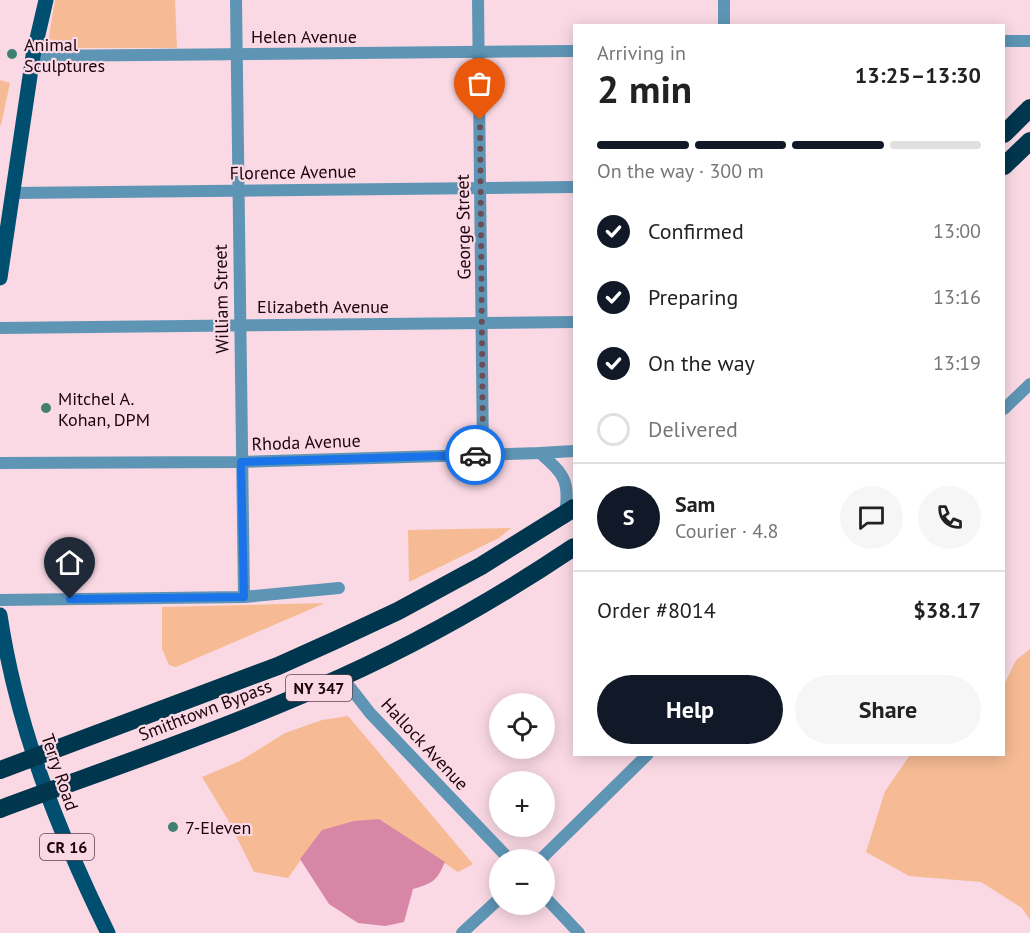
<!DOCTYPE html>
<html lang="en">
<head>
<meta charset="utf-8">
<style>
	body { margin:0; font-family:"PT Sans",sans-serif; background:#f6f6f6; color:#222; height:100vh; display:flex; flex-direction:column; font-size:22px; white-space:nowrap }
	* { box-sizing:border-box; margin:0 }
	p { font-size:20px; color:#767676 }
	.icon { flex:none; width:33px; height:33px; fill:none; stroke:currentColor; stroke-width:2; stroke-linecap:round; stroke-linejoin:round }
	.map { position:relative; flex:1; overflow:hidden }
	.drawer { position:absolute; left:573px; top:24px; width:432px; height:732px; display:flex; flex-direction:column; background:#fff; border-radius:0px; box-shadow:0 3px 15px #0003 }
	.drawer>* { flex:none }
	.tools { position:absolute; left:489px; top:693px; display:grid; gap:12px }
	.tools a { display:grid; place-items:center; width:66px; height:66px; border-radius:50%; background:#fff; box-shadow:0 3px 15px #0003; font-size:30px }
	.pin { position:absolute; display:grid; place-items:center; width:51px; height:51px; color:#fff; margin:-62px -26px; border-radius:50% 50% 50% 0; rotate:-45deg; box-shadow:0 0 6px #0007 }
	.pin .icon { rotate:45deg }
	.courier { position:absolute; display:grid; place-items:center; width:60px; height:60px; margin:-30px; border:4px solid #1a73e8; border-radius:50%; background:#fff; color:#222; box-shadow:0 2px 8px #0007 }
	.headline em { font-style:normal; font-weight:700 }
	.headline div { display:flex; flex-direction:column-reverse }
	.headline { display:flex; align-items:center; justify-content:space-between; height:102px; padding:0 24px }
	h1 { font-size:39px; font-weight:700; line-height:45px }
	.bar { display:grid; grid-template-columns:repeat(4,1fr); gap:9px 6px; align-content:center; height:72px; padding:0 24px }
	.bar i { height:8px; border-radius:4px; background:#e0e0e0 }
	.bar .on { background:#111827 }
	.bar p { grid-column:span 4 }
	.line { display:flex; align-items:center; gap:15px; padding:0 24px; border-top:2px solid #e0e0e0 }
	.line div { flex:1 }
	.round { display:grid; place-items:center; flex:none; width:63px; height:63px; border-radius:32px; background:#f6f6f6 }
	ol { padding:0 24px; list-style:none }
	li { display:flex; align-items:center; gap:18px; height:66px }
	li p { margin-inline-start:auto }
	li .icon { padding:6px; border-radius:50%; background:#111827; color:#fff; stroke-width:4 }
	li:last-child { color:#767676 }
	li i { width:33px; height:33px; border:3px solid #e0e0e0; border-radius:50% }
	.cta { display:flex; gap:12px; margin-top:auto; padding:12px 24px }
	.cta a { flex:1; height:69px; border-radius:36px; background:#111827; color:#fff; font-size:24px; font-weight:700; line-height:69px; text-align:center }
	.cta a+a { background:#f6f6f6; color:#222 }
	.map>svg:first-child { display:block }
	.green { fill:#f6bb94 }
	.water { fill:#d886a6 }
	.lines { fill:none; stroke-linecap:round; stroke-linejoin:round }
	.street { stroke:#5e95b5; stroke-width:12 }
	.primary { stroke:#014f70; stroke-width:15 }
	.highway { stroke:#00364e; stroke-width:18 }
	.done { stroke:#694e58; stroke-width:6; stroke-dasharray:0 10.8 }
	.route { stroke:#1a73e8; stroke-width:8 }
	.poi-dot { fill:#3f8070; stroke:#fad9e4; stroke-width:2 }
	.labels { text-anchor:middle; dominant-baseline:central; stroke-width:4.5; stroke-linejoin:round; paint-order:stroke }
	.shield { fill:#fad9e4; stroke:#5e434e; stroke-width:1.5 }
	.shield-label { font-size:16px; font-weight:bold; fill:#1b030d }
	.street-label { font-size:18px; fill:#1b030d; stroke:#fad9e4 }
	.poi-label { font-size:18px; fill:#1b030d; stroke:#fad9e4; text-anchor:start }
</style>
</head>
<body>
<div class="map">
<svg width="1030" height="933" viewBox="0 0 1030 933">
	<rect width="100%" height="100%" fill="#fad9e4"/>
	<g class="green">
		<polygon points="55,0 175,0 177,48 47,48"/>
		<polygon points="0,80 10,83 1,125 0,125"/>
		<polygon points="511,528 499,538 409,582 408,530"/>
		<polygon points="325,603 176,667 169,665 162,649 162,607"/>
		<polygon points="1030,649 1030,920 1022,908 981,882 909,876 866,852 885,791 910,755 1004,754 1004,685 1016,660"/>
		<polygon points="348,716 473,864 458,872 379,819 322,830 288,878 254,872 228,820 202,777 240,761 285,733 322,720"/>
	</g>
	<path class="water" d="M379,819l66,43c-9,20 -12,21 -32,27l-9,33 -19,4 -27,-3 -29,-19 -29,-45 22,-29 32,-9z"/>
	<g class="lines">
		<g class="street">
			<polyline points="236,0 244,597"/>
			<polyline points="478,0 483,455"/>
			<polyline points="724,0 724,26"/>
			<polyline points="1004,41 1030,41"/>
			<polyline points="33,56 574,51"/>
			<polyline points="13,193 574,187"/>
			<polyline points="0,328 574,322"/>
			<polyline points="1004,409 1030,384"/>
			<path d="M540,453c25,22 30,28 25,62"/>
			<polyline points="0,463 241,462 540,453 574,451"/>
			<polyline points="0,600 244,597 339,588"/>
			<polyline points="342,677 370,713 510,860"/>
			<polyline points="540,860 648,754"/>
			<polyline points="544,896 579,933"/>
			<polyline points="462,933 500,898"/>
		</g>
		<g class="primary">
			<polyline points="0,278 33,56 46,0"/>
			<path d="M0,615c17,113 58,216 108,318"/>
		</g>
		<g class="highway">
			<polyline points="1004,134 1030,108"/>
			<polyline points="1004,166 1030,141"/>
			<polyline points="0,770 278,666 338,639 398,611 481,566 574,508"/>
			<path d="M0,809c105,-39 212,-75 315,-120 91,-39 177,-87 259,-142"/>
		</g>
	</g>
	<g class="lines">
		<polyline class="done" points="475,455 483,454 480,120"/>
		<polyline class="route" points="70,599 244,597 241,462 475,455"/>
	</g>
	<g class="poi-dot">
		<circle cx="12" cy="54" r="6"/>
		<circle cx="46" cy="408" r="6"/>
		<circle cx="173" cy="827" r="6"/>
	</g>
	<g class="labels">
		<g class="shield">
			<rect x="286" y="675" width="66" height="26" rx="4.5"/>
			<rect x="40" y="834" width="54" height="26" rx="4.5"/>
		</g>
		<g class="shield-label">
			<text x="319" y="688">NY 347</text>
			<text x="67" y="847">CR 16</text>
		</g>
		<g class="street-label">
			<text x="304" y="36">Helen Avenue</text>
			<text transform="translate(293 172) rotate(-1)">Florence Avenue</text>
			<text transform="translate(463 227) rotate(-91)">George Street</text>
			<text transform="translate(221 299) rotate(-91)">William Street</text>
			<text x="323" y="306">Elizabeth Avenue</text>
			<text transform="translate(306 442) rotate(-2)">Rhoda Avenue</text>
			<text transform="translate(205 710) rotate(-21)">Smithtown Bypass</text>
			<text transform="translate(425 744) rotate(47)">Hallock Avenue</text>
			<text transform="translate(60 772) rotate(71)">Terry Road</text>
		</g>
		<g class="poi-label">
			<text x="24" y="44">Animal<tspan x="24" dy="21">Sculptures</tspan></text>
			<text x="58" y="398">Mitchel A.<tspan x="58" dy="21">Kohan, DPM</tspan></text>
			<text x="185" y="827">7-Eleven</text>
		</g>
	</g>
</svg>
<div class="tools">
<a><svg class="icon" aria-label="locate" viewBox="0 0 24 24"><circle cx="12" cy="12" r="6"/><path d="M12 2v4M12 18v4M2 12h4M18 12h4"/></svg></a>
<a>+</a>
<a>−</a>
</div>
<div class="pin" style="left:480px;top:120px;background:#ea580c"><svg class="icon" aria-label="bag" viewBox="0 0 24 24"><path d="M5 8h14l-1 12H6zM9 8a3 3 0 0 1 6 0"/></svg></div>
<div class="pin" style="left:70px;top:599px;background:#1f2937"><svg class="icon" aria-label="home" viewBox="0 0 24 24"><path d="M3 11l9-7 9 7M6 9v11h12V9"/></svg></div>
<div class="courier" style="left:475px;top:455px"><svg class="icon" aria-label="car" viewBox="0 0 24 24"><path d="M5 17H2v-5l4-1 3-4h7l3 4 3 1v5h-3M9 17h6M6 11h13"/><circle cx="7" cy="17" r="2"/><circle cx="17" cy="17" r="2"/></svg></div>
<section class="drawer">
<div class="headline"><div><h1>2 min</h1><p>Arriving in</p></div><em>13:25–13:30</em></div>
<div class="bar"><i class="on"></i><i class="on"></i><i class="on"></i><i></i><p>On the way · 300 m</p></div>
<ol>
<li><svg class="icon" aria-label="check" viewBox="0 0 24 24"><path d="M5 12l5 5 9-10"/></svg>Confirmed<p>13:00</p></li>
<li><svg class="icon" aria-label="check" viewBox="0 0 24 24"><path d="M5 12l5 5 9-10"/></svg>Preparing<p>13:16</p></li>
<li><svg class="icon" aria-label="check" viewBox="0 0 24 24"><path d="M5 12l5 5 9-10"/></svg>On the way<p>13:19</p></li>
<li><i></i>Delivered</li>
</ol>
<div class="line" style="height:108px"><b class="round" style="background:#111827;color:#fff">S</b><div><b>Sam</b><p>Courier · 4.8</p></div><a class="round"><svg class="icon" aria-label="chat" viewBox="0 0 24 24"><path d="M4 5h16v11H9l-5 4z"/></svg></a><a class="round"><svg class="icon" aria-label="phone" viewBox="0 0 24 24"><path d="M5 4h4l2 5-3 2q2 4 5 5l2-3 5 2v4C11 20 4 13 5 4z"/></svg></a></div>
<div class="line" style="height:78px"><div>Order #8014</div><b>$38.17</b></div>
<div class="cta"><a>Help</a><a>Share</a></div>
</section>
</div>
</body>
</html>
